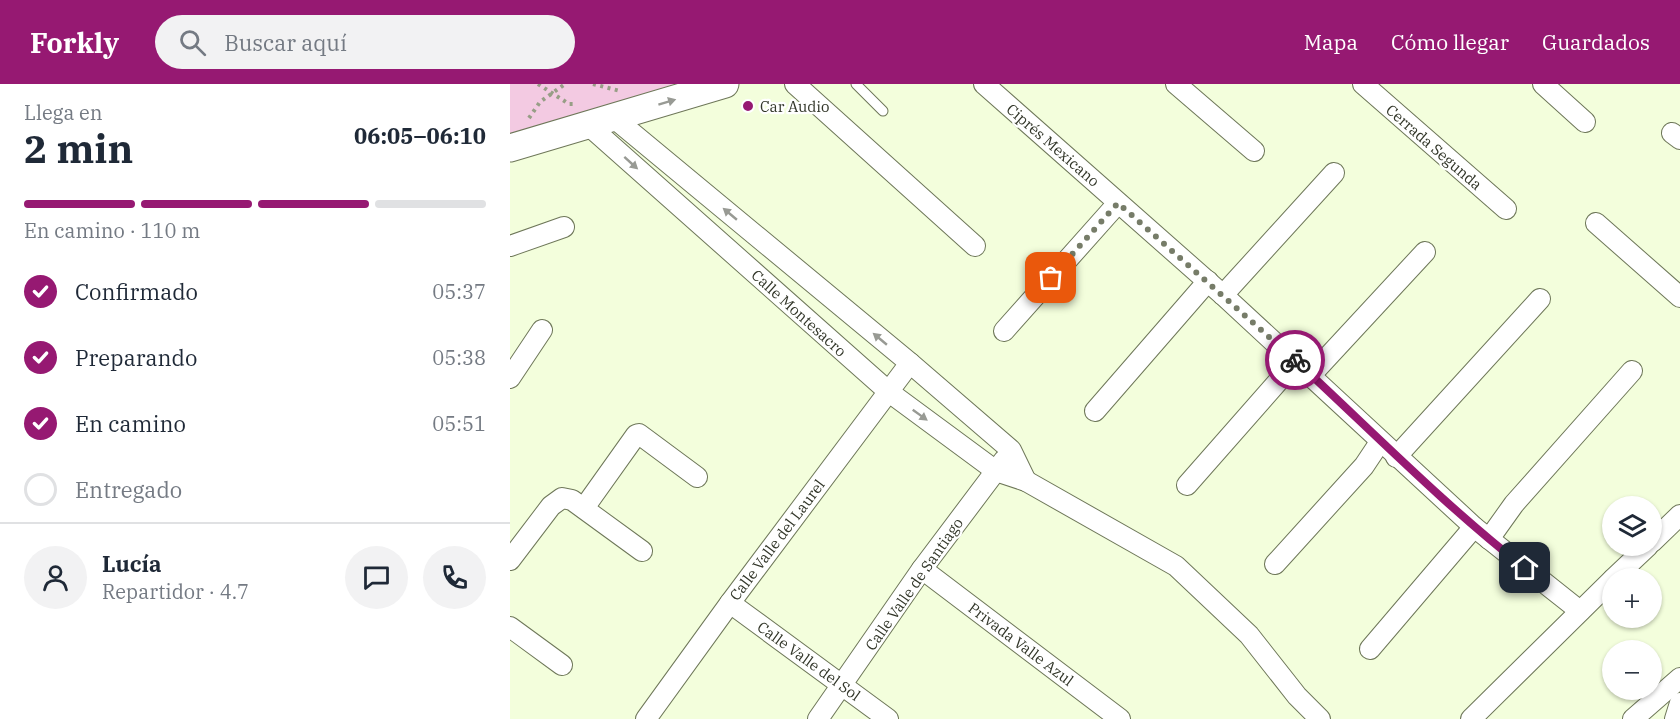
<!DOCTYPE html>
<html lang="es">
<head>
<meta charset="utf-8">
<style>
	body { margin:0; font-family:"IBM Plex Serif",serif; background:#f2f2f3; color:#1f2937; height:100vh; display:flex; flex-direction:column; font-size:22px; white-space:nowrap }
	* { box-sizing:border-box; margin:0 }
	p { font-size:20px; color:#747a83 }
	.icon { flex:none; width:33px; height:33px; fill:none; stroke:currentColor; stroke-width:2; stroke-linecap:round; stroke-linejoin:round }
	.map { position:relative; flex:1; overflow:hidden }
	.details { display:flex; flex-direction:column; background:#fff; width:510px }
	.details>* { flex:none }
	.buttons { position:absolute; left:1092px; top:412px; display:grid; gap:12px }
	.buttons a { display:grid; place-items:center; width:60px; height:60px; border-radius:50%; background:#fff; box-shadow:0 2px 4px #0004; font-size:30px }
	.pin { position:absolute; display:grid; place-items:center; width:51px; height:51px; color:#fff; margin:-26px; border-radius:12px; box-shadow:0 3px 9px #0006 }
	.courier { position:absolute; display:grid; place-items:center; width:60px; height:60px; margin:-30px; border:4px solid #961972; border-radius:50%; background:#fff; color:#222; box-shadow:0 2px 8px #0007 }
	.head em { font-style:normal; font-weight:800 }
	.head div { display:flex; flex-direction:column-reverse }
	.head { display:flex; align-items:center; justify-content:space-between; height:102px; padding:0 24px }
	h1 { font-size:39px; font-weight:800; line-height:45px }
	.bar { display:grid; grid-template-columns:repeat(4,1fr); gap:9px 6px; align-content:center; height:72px; padding:0 24px }
	.bar i { height:8px; border-radius:4px; background:#e0e1e3 }
	.bar .current { background:#961972 }
	.bar p { grid-column:span 4 }
	.line { display:flex; align-items:center; gap:15px; padding:0 24px; border-top:2px solid #e0e1e3 }
	.line div { flex:1 }
	.round { display:grid; place-items:center; flex:none; width:63px; height:63px; border-radius:32px; background:#f2f2f3 }
	ol { padding:0 24px; list-style:none }
	li { display:flex; align-items:center; gap:18px; height:66px }
	li p { margin-inline-start:auto }
	li .icon { padding:6px; border-radius:50%; background:#961972; color:#fff; stroke-width:4 }
	li:last-child { color:#747a83 }
	li i { width:33px; height:33px; border:3px solid #e0e1e3; border-radius:50% }
	header { display:flex; align-items:center; gap:36px; box-sizing:border-box; height:84px; padding:0 30px; background:#961972; color:#fff }
	header strong { font-size:28px }
	nav { display:flex; gap:33px; margin-inline-start:auto; font-size:21px }
	.search { width:420px; height:54px; background:#f2f2f3; display:flex; align-items:center; gap:15px; box-sizing:border-box; padding:0 21px; border-radius:33px; color:#747a83; font-size:22px }
	main { display:flex; flex:1; min-height:0 }
	.map>svg:first-child { display:block }
	.green { fill:#f3cae2 }
	.lines { fill:none; stroke-linecap:round; stroke-linejoin:round }
	.lane-casing { stroke:#6e7759; stroke-width:11 }
	.street-casing { stroke:#6e7759; stroke-width:22 }
	.secondary-casing { stroke:#6e7759; stroke-width:29 }
	.path { stroke:#979e86; stroke-width:4; stroke-dasharray:3 4.5; stroke-linecap:butt }
	.lane { stroke:#fff; stroke-width:9 }
	.street { stroke:#fff; stroke-width:20 }
	.secondary { stroke:#fff; stroke-width:27 }
	.oneway { fill:#989a94 }
	.done { stroke:#767c68; stroke-width:6; stroke-dasharray:0 10.8 }
	.route { stroke:#961972; stroke-width:8 }
	.poi-dot { fill:#961972; stroke:#fff; stroke-width:2 }
	.labels { text-anchor:middle; dominant-baseline:central; stroke-width:4.5; stroke-linejoin:round; paint-order:stroke }
	.poi-label { font-size:15px; fill:#323629; stroke:#fff; text-anchor:start }
	.street-label { font-size:15px; fill:#323629; stroke:#fff }
</style>
</head>
<body>
<header>
<strong>Forkly</strong>
<div class="search"><svg class="icon" aria-label="search" viewBox="0 0 24 24"><circle cx="10" cy="10" r="6"/><path d="M15 15l6 6"/></svg>Buscar aquí</div>
<nav><a>Mapa</a><a>Cómo llegar</a><a>Guardados</a></nav>
</header>
<main>
<section class="details">
<div class="head"><div><h1>2 min</h1><p>Llega en</p></div><em>06:05–06:10</em></div>
<div class="bar"><i class="current"></i><i class="current"></i><i class="current"></i><i></i><p>En camino · 110 m</p></div>
<ol>
<li><svg class="icon" aria-label="check" viewBox="0 0 24 24"><path d="M5 12l5 5 9-10"/></svg>Confirmado<p>05:37</p></li>
<li><svg class="icon" aria-label="check" viewBox="0 0 24 24"><path d="M5 12l5 5 9-10"/></svg>Preparando<p>05:38</p></li>
<li><svg class="icon" aria-label="check" viewBox="0 0 24 24"><path d="M5 12l5 5 9-10"/></svg>En camino<p>05:51</p></li>
<li><i></i>Entregado</li>
</ol>
<div class="line" style="height:108px"><a class="round"><svg class="icon" aria-label="person" viewBox="0 0 24 24"><circle cx="12" cy="8" r="4"/><path d="M4 21q1-7 8-7t8 7"/></svg></a><div><b>Lucía</b><p>Repartidor · 4.7</p></div><a class="round"><svg class="icon" aria-label="chat" viewBox="0 0 24 24"><path d="M4 5h16v11H9l-5 4z"/></svg></a><a class="round"><svg class="icon" aria-label="phone" viewBox="0 0 24 24"><path d="M5 4h4l2 5-3 2q2 4 5 5l2-3 5 2v4C11 20 4 13 5 4z"/></svg></a></div>
</section>
<div class="map">
<svg width="1170" height="635" viewBox="0 0 1170 635">
	<rect width="100%" height="100%" fill="#f3fedc"/>
	<polygon class="green" points="0,0 164,0 0,54"/>
	<g class="lines">
		<g class="lane-casing">
			<polyline id="lane" points="346,0 373,27"/>
		</g>
		<g class="street-casing">
			<g id="street">
				<polyline points="285,0 465,162"/>
				<polyline points="474,0 713,211 964,443 1070,527"/>
				<polyline points="666,0 744,67"/>
				<polyline points="853,0 996,125"/>
				<polyline points="1033,0 1075,38"/>
				<polyline points="104,34 400,279 501,366 516,397"/>
				<polyline points="77,40 379,308 486,387 516,397 666,482 739,551 787,612 810,635"/>
				<polyline points="1162,49 1170,55"/>
				<polyline points="1086,139 1170,213"/>
				<polyline points="0,162 54,143"/>
				<polyline points="713,211 824,89"/>
				<polyline points="494,247 608,119"/>
				<polyline points="801,291 915,168"/>
				<polyline points="0,294 32,246"/>
				<polyline points="585,327 698,197"/>
				<polyline points="886,373 1030,215"/>
				<polyline points="677,401 786,277"/>
				<polyline points="74,424 126,351 129,350 187,393"/>
				<polyline points="979,455 1004,420 1122,287"/>
				<polyline points="1142,458 1170,431"/>
				<polyline points="0,476 41,422 52,414 62,416 132,467"/>
				<polyline points="765,480 854,382 870,358"/>
				<polyline points="412,485 610,635"/>
				<polyline points="1103,495 1138,462"/>
				<polyline points="220,519 378,635"/>
				<polyline points="0,543 52,581"/>
				<polyline points="860,565 964,443"/>
				<polyline points="136,635 220,519 400,279"/>
				<polyline points="308,635 412,485 494,376"/>
				<polyline points="961,635 1102,496"/>
				<polyline points="1123,635 1170,594"/>
				<polyline points="1165,635 1170,619"/>
			</g>
		</g>
		<g class="secondary-casing">
			<polyline id="secondary" points="0,64 215,0"/>
		</g>
		<g class="path">
			<polyline points="28,0 59,20 64,20"/>
			<polyline points="83,0 110,7"/>
			<polyline points="19,34 30,18 55,0"/>
		</g>
		<use href="#lane" class="lane"/>
		<use href="#street" class="street"/>
		<use href="#secondary" class="secondary"/>
	</g>
	<defs><path id="oneway-solid" d="M-6-.8H1V-3.2L6.5 0L1 3.2V.8H-6Z" transform="scale(1.5)"/></defs>
	<g class="oneway">
		<use href="#oneway-solid" transform="translate(157 18) rotate(-17)"/>
		<use href="#oneway-solid" transform="translate(121 79) rotate(42)"/>
		<use href="#oneway-solid" transform="translate(220 130) rotate(-140)"/>
		<use href="#oneway-solid" transform="translate(370 255) rotate(-140)"/>
		<use href="#oneway-solid" transform="translate(410 331) rotate(36)"/>
	</g>
	<g class="lines">
		<polyline class="done" points="541,194 608,119 785,276"/>
		<path class="route" d="M785,276c76,70 148,144 230,208"/>
	</g>
	<circle class="poi-dot" cx="238" cy="22" r="6"/>
	<g class="labels">
		<g class="poi-label">
			<text x="250" y="22">Car Audio</text>
		</g>
		<g class="street-label">
			<text transform="translate(543 61) rotate(41)">Ciprés Mexicano</text>
			<text transform="translate(924 63) rotate(41)">Cerrada Segunda</text>
			<text transform="translate(289 229) rotate(42)">Calle Montesacro</text>
			<text transform="translate(267 456) rotate(-53)">Calle Valle del Laurel</text>
			<text transform="translate(404 500) rotate(-55)">Calle Valle de Santiago</text>
			<text transform="translate(511 560) rotate(37)">Privada Valle Azul</text>
			<text transform="translate(299 577) rotate(36)">Calle Valle del Sol</text>
		</g>
	</g>
</svg>
<div class="buttons">
<a><svg class="icon" aria-label="layers" viewBox="0 0 24 24"><path d="M12 4l9 5-9 5-9-5zM3 14l9 5 9-5"/></svg></a>
<a>+</a>
<a>−</a>
</div>
<div class="pin" style="left:541px;top:194px;background:#ea580c"><svg class="icon" aria-label="bag" viewBox="0 0 24 24"><path d="M5 8h14l-1 12H6zM9 8a3 3 0 0 1 6 0"/></svg></div>
<div class="pin" style="left:1015px;top:484px;background:#1f2937"><svg class="icon" aria-label="home" viewBox="0 0 24 24"><path d="M3 11l9-7 9 7M6 9v11h12V9"/></svg></div>
<div class="courier" style="left:785px;top:276px"><svg class="icon" aria-label="bike" viewBox="0 0 24 24"><circle cx="6" cy="16" r="4"/><circle cx="18" cy="16" r="4"/><path d="M6 16l4-8h5l3 8M10 8l3 8H6M13 5h3"/></svg></div>
</div>
</main>
</body>
</html>
